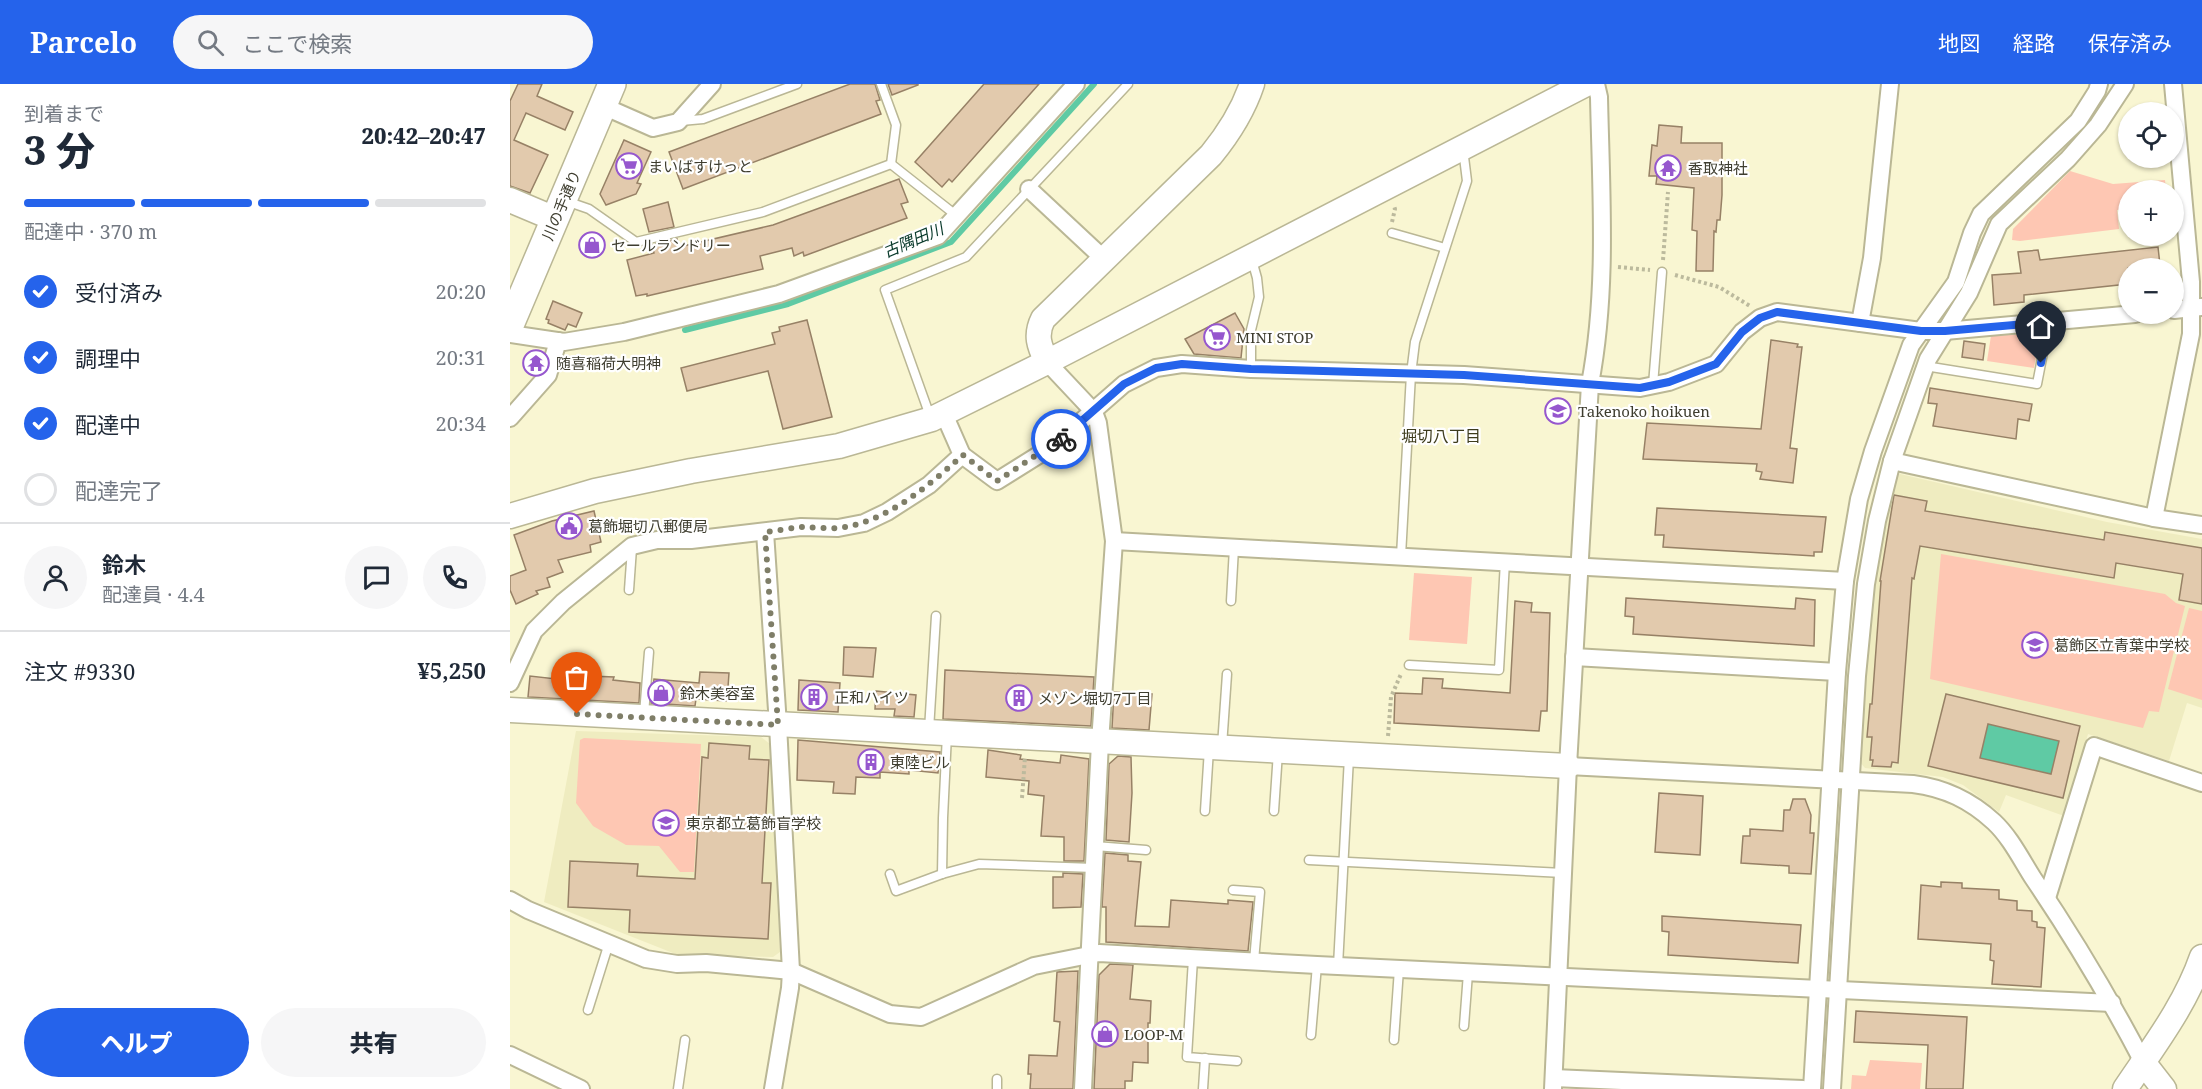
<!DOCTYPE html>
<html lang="ja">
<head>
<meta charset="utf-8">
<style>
	body { margin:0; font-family:"Noto Serif","Noto Sans JP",serif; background:#f6f6f7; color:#1f2937; height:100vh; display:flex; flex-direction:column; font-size:22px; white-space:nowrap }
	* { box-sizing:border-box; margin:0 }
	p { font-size:20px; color:#747a83 }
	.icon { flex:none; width:33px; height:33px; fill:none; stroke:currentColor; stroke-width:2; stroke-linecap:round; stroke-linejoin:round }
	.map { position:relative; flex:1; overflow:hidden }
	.panel { display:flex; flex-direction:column; background:#fff; width:510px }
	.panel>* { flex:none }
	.controls { position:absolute; left:1608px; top:18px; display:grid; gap:12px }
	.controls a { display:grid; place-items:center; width:66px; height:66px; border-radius:50%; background:#fff; box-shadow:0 2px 4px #0004; font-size:30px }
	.pin { position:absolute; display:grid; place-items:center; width:51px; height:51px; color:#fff; margin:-62px -26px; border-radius:50% 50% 50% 0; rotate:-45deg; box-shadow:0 0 6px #0007 }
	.pin .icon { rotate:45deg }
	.courier { position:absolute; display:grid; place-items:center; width:60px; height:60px; margin:-30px; border:4px solid #2563eb; border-radius:50%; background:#fff; color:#222; box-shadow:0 2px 8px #0007 }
	.overview em { font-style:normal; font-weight:800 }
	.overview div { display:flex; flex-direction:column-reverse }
	.overview { display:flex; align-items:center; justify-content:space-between; height:102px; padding:0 24px }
	h1 { font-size:39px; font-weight:800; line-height:45px }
	.bar { display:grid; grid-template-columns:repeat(4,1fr); gap:9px 6px; align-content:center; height:72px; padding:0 24px }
	.bar i { height:8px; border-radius:4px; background:#e0e1e3 }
	.bar .selected { background:#2563eb }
	.bar p { grid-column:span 4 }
	.line { display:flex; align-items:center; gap:15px; padding:0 24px; border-top:2px solid #e0e1e3 }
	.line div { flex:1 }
	.round { display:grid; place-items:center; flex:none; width:63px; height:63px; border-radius:32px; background:#f6f6f7 }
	ol { padding:0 24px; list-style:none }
	li { display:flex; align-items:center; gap:18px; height:66px }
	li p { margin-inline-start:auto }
	li .icon { padding:6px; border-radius:50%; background:#2563eb; color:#fff; stroke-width:4 }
	li:last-child { color:#747a83 }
	li i { width:33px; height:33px; border:3px solid #e0e1e3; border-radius:50% }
	.primary-button { display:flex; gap:12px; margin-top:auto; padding:12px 24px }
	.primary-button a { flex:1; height:69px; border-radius:36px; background:#2563eb; color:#fff; font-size:24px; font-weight:800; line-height:69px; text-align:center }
	.primary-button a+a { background:#f6f6f7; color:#1f2937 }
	header { display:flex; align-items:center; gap:36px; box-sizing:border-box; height:84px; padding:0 30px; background:#2563eb; color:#fff }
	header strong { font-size:28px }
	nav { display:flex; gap:33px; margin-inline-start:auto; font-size:21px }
	.search { width:420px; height:54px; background:#f6f6f7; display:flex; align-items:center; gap:15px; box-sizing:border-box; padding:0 21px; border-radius:33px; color:#747a83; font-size:22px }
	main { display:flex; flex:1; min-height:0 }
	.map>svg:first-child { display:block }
	.built { fill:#efecc0 }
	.green { fill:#fec7b3 }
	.water { fill:#5fcaa4 }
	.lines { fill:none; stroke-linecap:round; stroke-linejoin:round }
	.stream { stroke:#5fcaa4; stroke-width:6 }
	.building { fill:#e2caad; stroke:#978166; stroke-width:1.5; fill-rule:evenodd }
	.lane-casing { stroke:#bab795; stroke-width:11 }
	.street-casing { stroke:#bab795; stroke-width:20 }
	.secondary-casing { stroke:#bab795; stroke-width:27 }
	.primary-casing { stroke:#bab795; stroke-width:30 }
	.path { stroke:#bcba9d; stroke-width:4; stroke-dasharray:3 3; stroke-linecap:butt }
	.lane { stroke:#fff; stroke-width:8 }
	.street { stroke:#fff; stroke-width:16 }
	.secondary { stroke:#fff; stroke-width:24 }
	.primary { stroke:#fff; stroke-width:27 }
	.done { stroke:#7f7e68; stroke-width:6; stroke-dasharray:0 10.8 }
	.route { stroke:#2563eb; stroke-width:8 }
	.labels { text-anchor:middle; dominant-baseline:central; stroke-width:4.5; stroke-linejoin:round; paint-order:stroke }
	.poi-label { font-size:15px; fill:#3e3d2f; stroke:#fff; text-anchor:start }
	.street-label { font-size:15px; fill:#3e3d2f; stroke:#fff }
	.water-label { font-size:16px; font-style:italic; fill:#08392a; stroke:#fff }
	.neighbourhood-label { font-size:16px; fill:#3e3c1d; stroke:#fff }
</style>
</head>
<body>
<header>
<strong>Parcelo</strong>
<div class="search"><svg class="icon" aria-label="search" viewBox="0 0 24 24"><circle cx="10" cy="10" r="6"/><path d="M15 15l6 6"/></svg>ここで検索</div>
<nav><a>地図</a><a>経路</a><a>保存済み</a></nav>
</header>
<main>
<section class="panel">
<div class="overview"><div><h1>3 分</h1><p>到着まで</p></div><em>20:42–20:47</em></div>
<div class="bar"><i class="selected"></i><i class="selected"></i><i class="selected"></i><i></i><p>配達中 · 370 m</p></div>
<ol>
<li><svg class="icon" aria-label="check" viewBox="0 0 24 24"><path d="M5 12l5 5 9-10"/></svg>受付済み<p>20:20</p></li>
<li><svg class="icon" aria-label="check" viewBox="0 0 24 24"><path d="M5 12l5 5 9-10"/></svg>調理中<p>20:31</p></li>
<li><svg class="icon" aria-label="check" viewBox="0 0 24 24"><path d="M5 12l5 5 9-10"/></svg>配達中<p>20:34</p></li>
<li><i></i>配達完了</li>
</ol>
<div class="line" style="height:108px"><a class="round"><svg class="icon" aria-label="person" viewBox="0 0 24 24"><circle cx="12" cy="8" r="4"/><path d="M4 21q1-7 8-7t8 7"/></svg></a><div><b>鈴木</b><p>配達員 · 4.4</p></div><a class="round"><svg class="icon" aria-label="chat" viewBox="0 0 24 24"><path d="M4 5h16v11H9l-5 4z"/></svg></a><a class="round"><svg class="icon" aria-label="phone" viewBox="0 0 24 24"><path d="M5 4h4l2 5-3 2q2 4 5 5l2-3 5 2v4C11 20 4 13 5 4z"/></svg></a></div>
<div class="line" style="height:78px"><div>注文 #9330</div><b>¥5,250</b></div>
<div class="primary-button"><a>ヘルプ</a><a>共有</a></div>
</section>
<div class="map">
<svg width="1692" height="1005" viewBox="0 0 1692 1005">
	<rect width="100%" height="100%" fill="#f9f6d2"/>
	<g class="built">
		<polygon points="1390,390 1597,438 1692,455 1692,624 1677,619 1659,677 1578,650 1554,732 1496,711 1489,728 1453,701 1433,693 1355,684 1348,676 1362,504 1383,392"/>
		<polygon points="66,647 251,653 260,660 270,868 263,873 168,871 34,818"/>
	</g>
	<g class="green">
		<polygon points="1560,87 1603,100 1655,96 1656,106 1618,106 1618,125 1607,126 1609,145 1510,157 1502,156 1503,145"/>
		<polygon points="1530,249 1524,284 1477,277 1481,252"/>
		<polygon points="1431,470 1655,510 1666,519 1675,522 1649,628 1639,627 1633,644 1420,595"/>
		<polygon points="904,489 962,493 957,560 899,556"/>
		<polygon points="1679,524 1692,527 1692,616 1658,605"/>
		<polygon points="74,654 191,660 184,788 170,788 149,762 116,761 83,742 66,719 70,656"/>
		<polygon points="1360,976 1412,979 1410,1005 1341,1005 1342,991 1356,992"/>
	</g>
	<polygon class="water" points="1478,640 1549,657 1541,690 1470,674"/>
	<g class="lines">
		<polyline class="stream" points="175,246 278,220 441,158 584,0"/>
	</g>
	<g class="building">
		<polygon points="8,0 32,0 27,12 63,28 55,46 16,29 4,56 38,71 20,109 0,102 0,17"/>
		<polygon points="340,0 365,0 370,16 366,17 371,30 173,105 159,68"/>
		<polygon points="378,0 408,0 408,1 382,11"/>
		<polygon points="474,0 529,0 442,98 439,95 432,103 405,78"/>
		<polygon points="1149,41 1172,43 1171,59 1212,59 1212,111 1210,136 1207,136 1206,148 1204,147 1203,187 1186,187 1187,147 1182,146 1184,104 1146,100 1147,92 1139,92 1142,61 1147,62"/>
		<polygon points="114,56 141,68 127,99 131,100 126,110 96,121 90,110"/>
		<polygon points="389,95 398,118 391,120 397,134 294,172 293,168 284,172 282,164 250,172 253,185 137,212 137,210 126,212 117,176 144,169 142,161 167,155 169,163 263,141"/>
		<polygon points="158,118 164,143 139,148 133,125"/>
		<polygon points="1648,163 1650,181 1640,182 1640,184 1618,184 1618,200 1514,211 1514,218 1484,221 1482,191 1511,189 1508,168 1528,166 1530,176"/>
		<polygon points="43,217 72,229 66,243 58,240 55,246 38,239 39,236 36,235"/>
		<polygon points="725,229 734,245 731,274 684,270 675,255"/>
		<polygon points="297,236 322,333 273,345 258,287 177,307 171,284 265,260 262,249 270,247 269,243"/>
		<polygon points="1261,256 1288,260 1287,263 1292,263 1280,364 1287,365 1283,399 1250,395 1252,388 1246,387 1247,380 1133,375 1137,339 1251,345"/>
		<polygon points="1454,257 1475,260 1473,276 1452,273"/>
		<polygon points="1420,304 1522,320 1519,337 1508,335 1506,355 1423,342 1427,320 1418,319"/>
		<polygon points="1384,411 1417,417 1415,427 1594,456 1595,448 1692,464 1692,520 1669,516 1673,490 1606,479 1604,494 1410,462 1404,495 1402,494 1388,679 1382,678 1381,683 1362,682 1363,676 1360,676 1362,653 1357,653 1360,620 1362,620 1371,497 1370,497"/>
		<polygon points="1147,424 1316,433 1312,468 1304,468 1304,472 1153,463 1154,451 1145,451"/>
		<polygon points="84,427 91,458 80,461 81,468 48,476 53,488 37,494 40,503 26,507 28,510 6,520 0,506 0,492 16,486 4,451 42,437"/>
		<polygon points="1116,514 1285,525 1286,514 1305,516 1304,562 1123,550 1124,533 1115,532"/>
		<polygon points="1005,517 1022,519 1021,528 1040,529 1037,627 1031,627 1029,647 884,639 885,609 912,610 913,594 933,595 932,604 1000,609"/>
		<polygon points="334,563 366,564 363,593 333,591"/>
		<polygon points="57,576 80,578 79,592 104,593 103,596 130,599 129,619 18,613 20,592 55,596"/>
		<polygon points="435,586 584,593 581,642 433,635"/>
		<polygon points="190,588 219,589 217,617 186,615 185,622 141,619 144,595 189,599"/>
		<polygon points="289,596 330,599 328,628 288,626"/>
		<polygon points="366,607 406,611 404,633 384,632 385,625 365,625"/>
		<polygon points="604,608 642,610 639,646 602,644"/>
		<path d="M1436,610l134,32 -17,72 -135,-32zM1478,640l71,17 -8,33 -71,-16z"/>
		<polygon points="288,656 430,668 428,689 399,686 399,690 370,688 370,694 346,693 345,710 323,709 324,698 287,696"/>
		<polygon points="199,659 240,662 239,675 259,676 252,799 261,799 258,855 119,848 120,826 58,823 60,777 128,780 127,792 185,795 192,673 198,674"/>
		<polygon points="478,666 511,671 510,675 550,679 551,671 579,675 574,777 554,777 554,753 531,752 534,712 518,710 519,697 476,693"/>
		<polygon points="608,672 621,673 622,709 619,758 596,756 599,680"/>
		<polygon points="1149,709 1193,712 1190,771 1145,768"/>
		<polygon points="1283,715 1295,715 1301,731 1300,749 1304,749 1301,790 1279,789 1279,782 1231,779 1233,752 1240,752 1240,745 1273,747 1274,726 1280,726"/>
		<polygon points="595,769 618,771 618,777 631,778 625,842 659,843 661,816 718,820 718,816 743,818 738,867 596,858 596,823 592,823"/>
		<polygon points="553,789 573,790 571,823 543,824 543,793 553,793"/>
		<polygon points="1431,798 1452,799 1452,804 1489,806 1489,815 1507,817 1507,826 1522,827 1522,837 1527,838 1527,843 1535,844 1531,903 1482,900 1484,877 1480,876 1481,860 1408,855 1411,801 1431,803"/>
		<polygon points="1152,832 1291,841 1288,879 1158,871 1159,848 1152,847"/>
		<polygon points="600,880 623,881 620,915 641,917 640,939 638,939 638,979 623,978 622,997 615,997 615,1005 584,1005 589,891"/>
		<polygon points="568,887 563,1005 520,1005 521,990 518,990 519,971 547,972 550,938 544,937 547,888"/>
		<polygon points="1346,927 1457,933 1453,1005 1416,1005 1418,961 1344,958"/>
	</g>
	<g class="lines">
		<g class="lane-casing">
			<g id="lane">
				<polyline points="171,37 193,35 287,0"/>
				<polyline points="381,80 447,132"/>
				<polyline points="56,117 79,125 126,158 253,128 381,80 386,41 371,0"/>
				<polyline points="882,149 935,164"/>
				<polyline points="1415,282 1527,300 1539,238"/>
				<polyline points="741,285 741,246 749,213 747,194 742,176"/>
				<polyline points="1143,301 1152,188"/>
				<polyline points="420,332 375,206 456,173 618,0"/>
				<polyline points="891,472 901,290 905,258 957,97 953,65"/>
				<polyline points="119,506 122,464"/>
				<polyline points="721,517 724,464"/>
				<polyline points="899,581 989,586 995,477"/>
				<polyline points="134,630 139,568"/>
				<polyline points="419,646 426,532"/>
				<polyline points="712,662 717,590"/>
				<polyline points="695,727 699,665"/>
				<polyline points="764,727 768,668"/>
				<polyline points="585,762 636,766"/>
				<polyline points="799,776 1053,789"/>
				<polyline points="380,790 386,807 432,790 469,780 584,784"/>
				<polyline points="432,790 433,734 437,650"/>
				<polyline points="723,806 750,808 744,877"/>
				<polyline points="683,875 677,973 727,977"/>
				<polyline points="828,882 839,673"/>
				<polyline points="78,926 99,859"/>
				<polyline points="954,942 958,889"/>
				<polyline points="801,951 807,881"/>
				<polyline points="884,956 889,885"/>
				<polyline points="168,1005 175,956"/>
				<polyline points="487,1005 487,995"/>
				<polyline points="693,1005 695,974"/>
			</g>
		</g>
		<g class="street-casing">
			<g id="street">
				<polyline points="93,22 143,44 168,38 202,0"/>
				<polyline points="519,105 594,175"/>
				<polyline points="1664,226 1691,223"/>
				<polyline points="1350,239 1362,174 1380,0"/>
				<polyline points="0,250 54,258 114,248 269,210 428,152 566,0"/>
				<polyline points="537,278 584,328 588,339 604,457 590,658 573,1005"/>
				<polyline points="0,334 38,291 48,257"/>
				<polyline points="452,371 487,397 543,362 614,300 646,284 672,280 741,285 954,291 1130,304 1159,298 1206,280 1232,248 1250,234 1267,228 1411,247 1435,247 1625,230"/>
				<polyline points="1382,377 1644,434 1692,441"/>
				<polyline points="1644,434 1681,250 1681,198 1663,0"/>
				<polyline points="255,448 268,641 281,887 280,904 263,1005"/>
				<polyline points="604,457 1335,497"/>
				<polyline points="1064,573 1327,588"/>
				<polyline points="0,599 24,547 53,518 122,462 147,456 181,456 291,443 328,444 354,439 377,428 419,401 452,371 434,330"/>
				<path d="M1058,682l345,18c32,4 57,16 81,38 16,15 27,37 39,56 40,59 77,121 110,184"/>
				<polyline points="1537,814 1584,662 1692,699"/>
				<polyline points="0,816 18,826 136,875 167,880 196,879 281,887 380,930 411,933 524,882 589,869 807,881 1602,919"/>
				<polyline points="0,971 71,1005"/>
				<polyline points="1044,994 1293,1005"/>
				<path d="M1043,1005l15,-323 22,-382c18,-95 11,-191 9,-287l-3,-13"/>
				<polyline points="1302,1005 1327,588 1335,497 1349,415 1363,367 1401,261 1446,198 1462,149 1471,130 1568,37 1587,7 1589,0"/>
				<polyline points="1322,1005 1347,592 1356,500 1367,437 1382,377 1418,275 1459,209 1489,140 1558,75 1588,41 1615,0"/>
			</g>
		</g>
		<g class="secondary-casing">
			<g id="secondary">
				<polyline points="0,116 45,135"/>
				<path d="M537,278c-8,-16 -12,-27 -4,-43l168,-164c18,-22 32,-44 41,-71"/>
				<polyline points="0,432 85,407 181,387 329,362 422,335 537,278 1076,0"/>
				<polyline points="0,626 1058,682"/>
				<polyline points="1633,978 1654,1005"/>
				<path d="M1615,1005c28,-42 60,-83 77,-132"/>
			</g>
		</g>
		<g class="primary-casing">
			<polyline id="primary" points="0,241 102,0"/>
		</g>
		<g class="path">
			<polyline points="882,138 885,125 884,122"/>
			<polyline points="1153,176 1158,108"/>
			<polyline points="1108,183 1140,186"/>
			<polyline points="1165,191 1209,203 1240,222"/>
			<polyline points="878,652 881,613 891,590"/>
			<polyline points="512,714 515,673"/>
		</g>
		<use href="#lane" class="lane"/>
		<use href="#street" class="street"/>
		<use href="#secondary" class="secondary"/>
		<use href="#primary" class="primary"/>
	</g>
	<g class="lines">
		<path class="done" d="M67,630l201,11 -13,-193c12,-1 25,-4 37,-5 12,0 25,2 37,1 48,-6 89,-42 124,-73l34,26 64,-42"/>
		<polyline class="route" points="551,355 614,300 646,284 672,280 741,285 954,291 1130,304 1159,298 1206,280 1232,248 1250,234 1267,228 1411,247 1435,247 1539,238 1531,279"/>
	</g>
	<defs>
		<g id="supermarket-ring" transform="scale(1.35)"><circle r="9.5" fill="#fff" stroke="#9657ce" stroke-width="1.5"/><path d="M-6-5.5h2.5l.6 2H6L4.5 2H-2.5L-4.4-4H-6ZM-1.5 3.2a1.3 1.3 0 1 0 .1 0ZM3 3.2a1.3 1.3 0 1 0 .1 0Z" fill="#9657ce"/></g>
		<g id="temple-ring" transform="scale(1.35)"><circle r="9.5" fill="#fff" stroke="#9657ce" stroke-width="1.5"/><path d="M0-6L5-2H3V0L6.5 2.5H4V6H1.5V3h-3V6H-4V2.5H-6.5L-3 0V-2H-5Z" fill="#9657ce"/></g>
		<g id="shop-ring" transform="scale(1.35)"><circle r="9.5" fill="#fff" stroke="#9657ce" stroke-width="1.5"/><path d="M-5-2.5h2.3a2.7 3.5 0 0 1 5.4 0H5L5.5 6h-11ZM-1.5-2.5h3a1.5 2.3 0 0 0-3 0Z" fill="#9657ce"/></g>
		<g id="school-ring" transform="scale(1.35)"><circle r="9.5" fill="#fff" stroke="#9657ce" stroke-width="1.5"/><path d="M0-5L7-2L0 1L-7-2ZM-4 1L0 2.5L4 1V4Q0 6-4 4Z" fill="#9657ce"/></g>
		<g id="civic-ring" transform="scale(1.35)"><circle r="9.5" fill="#fff" stroke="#9657ce" stroke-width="1.5"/><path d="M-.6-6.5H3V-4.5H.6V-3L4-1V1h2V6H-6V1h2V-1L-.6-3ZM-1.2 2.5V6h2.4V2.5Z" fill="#9657ce"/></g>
		<g id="building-ring" transform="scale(1.35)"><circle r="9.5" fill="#fff" stroke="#9657ce" stroke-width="1.5"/><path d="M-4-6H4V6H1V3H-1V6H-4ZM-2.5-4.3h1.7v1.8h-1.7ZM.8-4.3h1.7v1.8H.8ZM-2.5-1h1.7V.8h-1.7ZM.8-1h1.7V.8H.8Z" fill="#9657ce"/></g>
	</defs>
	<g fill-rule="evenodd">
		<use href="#supermarket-ring" x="119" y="82"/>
		<use href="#temple-ring" x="1158" y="84"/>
		<use href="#shop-ring" x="82" y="161"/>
		<use href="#supermarket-ring" x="707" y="253"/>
		<use href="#temple-ring" x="26" y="279"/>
		<use href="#school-ring" x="1048" y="327"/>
		<use href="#civic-ring" x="59" y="442"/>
		<use href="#school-ring" x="1525" y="561"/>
		<use href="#shop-ring" x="151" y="609"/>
		<use href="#building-ring" x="304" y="613"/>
		<use href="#building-ring" x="509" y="614"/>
		<use href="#building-ring" x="361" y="678"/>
		<use href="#school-ring" x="156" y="739"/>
		<use href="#shop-ring" x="595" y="950"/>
	</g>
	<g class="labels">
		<g class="poi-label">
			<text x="138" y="82">まいばすけっと</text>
			<text x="1178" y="84">香取神社</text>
			<text x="101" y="161">セールランドリー</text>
			<text x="726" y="253">MINI STOP</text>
			<text x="46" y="279">随喜稲荷大明神</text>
			<text x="1068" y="327">Takenoko hoikuen</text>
			<text x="78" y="442">葛飾堀切八郵便局</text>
			<text x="1544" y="561">葛飾区立青葉中学校</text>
			<text x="170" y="609">鈴木美容室</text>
			<text x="324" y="613">正和ハイツ</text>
			<text x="528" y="614">メゾン堀切7丁目</text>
			<text x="380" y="678">東陸ビル</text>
			<text x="176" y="739">東京都立葛飾盲学校</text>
			<text x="614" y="950">LOOP-M</text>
		</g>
		<g class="street-label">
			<text transform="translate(51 121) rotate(-67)">川の手通り</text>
		</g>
		<g class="water-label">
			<text transform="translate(403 156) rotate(-23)">古隅田川</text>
		</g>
		<g class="neighbourhood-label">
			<text x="931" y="352">堀切八丁目</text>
		</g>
	</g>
</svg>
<div class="controls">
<a><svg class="icon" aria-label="locate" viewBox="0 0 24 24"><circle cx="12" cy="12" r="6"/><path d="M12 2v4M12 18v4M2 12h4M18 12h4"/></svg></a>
<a>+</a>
<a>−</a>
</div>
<div class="pin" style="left:67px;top:630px;background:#ea580c"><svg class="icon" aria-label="bag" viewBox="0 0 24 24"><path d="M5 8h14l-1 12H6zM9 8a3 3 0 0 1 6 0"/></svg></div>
<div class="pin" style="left:1531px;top:279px;background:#1f2937"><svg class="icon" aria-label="home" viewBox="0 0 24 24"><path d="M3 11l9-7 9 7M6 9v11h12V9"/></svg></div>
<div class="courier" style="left:551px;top:355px"><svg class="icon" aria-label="bike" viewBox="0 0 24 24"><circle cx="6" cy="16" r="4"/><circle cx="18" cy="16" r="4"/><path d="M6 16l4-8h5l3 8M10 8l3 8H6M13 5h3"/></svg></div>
</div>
</main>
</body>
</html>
